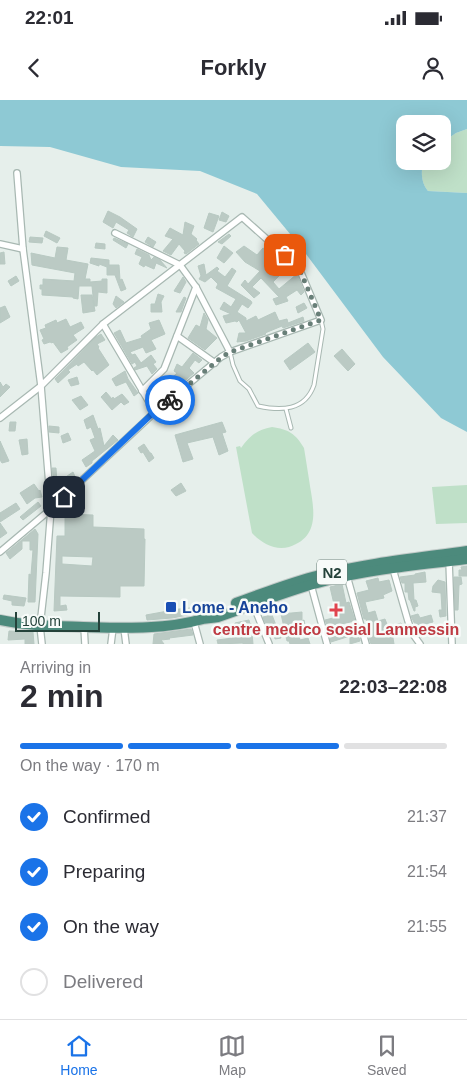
<!DOCTYPE html>
<html lang="en">
<head>
<meta charset="utf-8">
<style>
	body { margin:0; font-family:Arial,sans-serif; background:#f2f2f3; color:#2b2b33; height:100vh; display:flex; flex-direction:column; font-size:19px; white-space:nowrap }
	* { box-sizing:border-box; margin:0 }
	p { font-size:16px; color:#7c7c81 }
	.icon { flex:none; width:28px; height:28px; fill:none; stroke:currentColor; stroke-width:2; stroke-linecap:round; stroke-linejoin:round }
	.map { position:relative; height:544px; overflow:hidden }
	.details { display:flex; flex-direction:column; background:#fff; flex:1 }
	.details>* { flex:none }
	.fabs { position:absolute; left:396px; top:15px; display:grid; gap:10px }
	.fabs a { display:grid; place-items:center; width:55px; height:55px; border-radius:10px; background:#fff; box-shadow:0 5px 20px #0002; font-size:25px }
	.scale { position:absolute; left:15px; bottom:12px; width:85px; box-sizing:border-box; padding-left:5px; border:2px solid #24423a; border-top:0; font-size:14px; line-height:18px; white-space:nowrap; color:#24423a; -webkit-text-stroke:4px #f7fbf9; paint-order:stroke }
	.pin { position:absolute; display:grid; place-items:center; width:42px; height:42px; color:#fff; margin:-21px; border-radius:10px; box-shadow:0 2px 8px #0006 }
	.courier { position:absolute; display:grid; place-items:center; width:50px; height:50px; margin:-25px; border:4px solid #1a73e8; border-radius:50%; background:#fff; color:#222; box-shadow:0 1px 6px #0007 }
	.summary em { font-style:normal; font-weight:800 }
	.summary div { display:flex; flex-direction:column-reverse }
	.summary { display:flex; align-items:center; justify-content:space-between; height:85px; padding:0 20px }
	h1 { font-size:32px; font-weight:800; line-height:38px }
	.bar { display:grid; grid-template-columns:repeat(4,1fr); gap:8px 5px; align-content:center; height:60px; padding:0 20px }
	.bar i { height:6px; border-radius:4px; background:#e1e1e2 }
	.bar .current { background:#1a73e8 }
	.bar p { grid-column:span 4 }
	ol { padding:0 20px; list-style:none }
	li { display:flex; align-items:center; gap:15px; height:55px }
	li p { margin-inline-start:auto }
	li .icon { padding:5px; border-radius:50%; background:#1a73e8; color:#fff; stroke-width:4 }
	li:last-child { color:#7c7c81 }
	li i { width:28px; height:28px; border:2px solid #e1e1e2; border-radius:50% }
	.status { display:flex; justify-content:space-between; align-items:center; height:35px; padding:0 25px; background:#fff; direction:ltr }
	.status svg { height:14px; fill:currentColor }
	header { display:flex; justify-content:space-between; align-items:center; height:65px; padding:0 20px; background:#fff; font-size:22px; font-weight:800 }
	.menu { display:flex; justify-content:space-around; align-items:center; height:70px; border-top:1px solid #e1e1e2; background:#fff; font-size:14px; color:#7c7c81 }
	.menu a { display:grid; justify-items:center; gap:2px }
	.menu .current { color:#1a73e8 }
	.map>svg:first-child { display:block }
	.green { fill:#bfe0c8 }
	.water { fill:#8ec9d4 }
	.building { fill:#bbcac4; stroke:#b8c9c2; fill-rule:evenodd }
	.lines { fill:none; stroke-linecap:round; stroke-linejoin:round }
	.service-casing { stroke:#a8b8b2; stroke-width:5 }
	.minor-casing { stroke:#a8b8b2; stroke-width:8 }
	.trunk-casing { stroke:#c2cac8; stroke-width:12 }
	.service { stroke:#fff; stroke-width:3 }
	.minor { stroke:#fff; stroke-width:5.5 }
	.trunk { stroke:#4c8a7c; stroke-width:10 }
	.done { stroke:#687f78; stroke-width:5; stroke-dasharray:0 9 }
	.route { stroke:#1a73e8; stroke-width:6 }
	.transit-dot { fill:#1a4fb4; stroke:#f7fbf9; stroke-width:2 }
	.health-dot { fill:#e0444e; stroke:#f7fbf9; stroke-width:2 }
	.labels { text-anchor:middle; dominant-baseline:central; stroke-width:5; stroke-linejoin:round; paint-order:stroke }
	.shield { fill:#f7fbf9; stroke:#637a73; stroke-width:1 }
	.shield-label { font-size:15px; font-weight:bold; fill:#24423a }
	.transit-label { font-size:16px; font-weight:bold; fill:#164399; stroke:#f7fbf9; text-anchor:start }
	.health-label { font-size:16px; font-weight:bold; fill:#be3a42; stroke:#f7fbf9 }
</style>
</head>
<body>
<div class="status"><b>22:01</b><svg viewBox="0 0 49 12"><path d="M0 12V9h3v3zM5 12V6h3v6zM10 12V3h3v9zM15 12V0h3v12zM26 1h20v11H26zM47 4h2v5h-2z"/></svg></div>
<header><svg class="icon" aria-label="back" viewBox="0 0 24 24"><path d="M15 5l-7 7 7 7"/></svg>Forkly<svg class="icon" aria-label="person" viewBox="0 0 24 24"><circle cx="12" cy="8" r="4"/><path d="M4 21q1-7 8-7t8 7"/></svg></header>
<div class="map">
<svg width="467" height="544" viewBox="0 0 467 544">
	<rect width="100%" height="100%" fill="#e6efeb"/>
	<g class="green">
		<path d="M467,29v64l-39,-2c-7,-8 -7,-19 -5,-30h19l1,-19 13,-9z"/>
		<path d="M272,327c16,2 24,7 32,21 2,12 4,25 6,38 4,24 10,51 -21,61 -14,4 -28,-4 -37,-14l-16,-86 4,-1 1,2c9,-13 16,-18 31,-21z"/>
		<polygon points="467,385 467,423 436,424 432,387"/>
	</g>
	<path class="water" d="M0,0h467v29l-11,4 -13,9 -1,-18h-37v37h18c-2,11 -2,22 5,30l39,2v239l-26,-14 -58,-61 -83,-111 -43,-52 -57,-23 -79,-4 -71,-20 -50,-1z"/>
	<g class="building">
		<polygon points="108,111 120,117 137,129 133,137 127,133 129,130 116,122 113,128 103,122"/>
		<polygon points="222,112 229,116 226,122 219,120"/>
		<polygon points="209,113 219,116 213,132 204,128"/>
		<polygon points="185,122 194,126 191,134 197,139 196,140 199,144 186,154 184,153 185,151 179,144 171,155 163,151 173,139 165,136 170,128 183,135"/>
		<polygon points="46,131 60,138 57,143 44,136"/>
		<polygon points="229,134 231,136 222,144 218,142"/>
		<polygon points="30,137 43,138 42,143 29,142"/>
		<polygon points="148,137 156,142 153,147 145,142"/>
		<polygon points="114,138 128,144 126,148 113,140"/>
		<polygon points="96,143 105,144 105,149 95,148"/>
		<polygon points="224,146 233,153 224,163 217,158"/>
		<polygon points="244,146 257,155 263,148 274,155 270,161 282,173 273,182 279,189 297,174 304,192 301,195 297,190 286,197 288,201 276,205 273,199 279,197 261,178 252,187 260,193 254,198 241,185 245,180 248,184 260,171 245,162 236,152"/>
		<polygon points="57,147 68,148 66,160 88,164 85,179 90,179 90,182 102,181 102,179 107,179 107,193 98,192 97,206 94,206 92,186 79,186 78,199 73,198 73,197 42,195 42,189 40,189 40,185 43,185 43,179 74,181 75,173 32,165 31,153 55,158"/>
		<polygon points="137,149 149,155 151,160 154,157 160,160 167,168 156,163 154,169 145,165 144,167 139,164 142,157 135,154"/>
		<polygon points="4,152 5,164 0,164 0,153"/>
		<polygon points="91,158 109,160 109,165 119,165 120,180 122,179 126,189 121,191 115,175 107,175 107,167 99,164 99,166 90,163"/>
		<polygon points="204,164 206,175 217,167 219,169 217,171 225,177 232,168 236,171 227,186 251,201 252,203 248,208 242,204 237,212 246,218 246,221 256,216 258,220 275,212 279,221 287,219 288,223 303,217 304,221 283,228 282,226 265,233 266,234 246,241 237,242 239,233 246,233 239,220 237,222 235,221 226,223 223,216 231,214 220,209 224,202 231,207 236,199 216,188 218,184 211,177 205,182 199,179 201,176 198,166"/>
		<polygon points="16,176 19,181 11,186 8,181"/>
		<polygon points="183,177 186,182 180,193 174,191"/>
		<polygon points="158,194 164,196 161,202 162,212 151,212 151,204 155,204"/>
		<polygon points="81,195 92,195 95,211 83,213"/>
		<polygon points="116,196 124,202 116,208 113,204"/>
		<polygon points="184,197 186,198 181,212 176,212"/>
		<polygon points="304,203 307,208 298,213 296,207"/>
		<polygon points="5,206 10,217 0,223 0,208"/>
		<polygon points="204,213 208,220 206,229 217,238 205,250 188,238 196,225 200,227"/>
		<polygon points="66,219 70,227 81,222 84,228 73,235 77,240 67,247 68,249 61,253 53,242 52,243 50,242 44,244 42,240 44,239 40,230 46,228 45,225 56,220 57,223"/>
		<polygon points="159,220 165,234 151,240 156,249 146,253 143,247 130,252 132,255 135,254 141,263 151,255 156,262 153,264 157,269 152,274 147,266 135,270 134,268 137,266 135,262 132,264 114,233 120,230 126,243 142,238 141,236 151,229 149,223"/>
		<polygon points="101,234 105,240 97,244 99,247 98,248 109,265 97,275 93,270 92,271 84,262 78,266 77,264 68,270 70,272 58,283 55,279 96,237"/>
		<polygon points="308,243 315,252 290,270 284,261"/>
		<polygon points="342,249 355,264 348,271 334,256"/>
		<polygon points="193,253 202,260 199,263 195,260 189,268 194,273 168,295 161,288 177,273 174,271 177,264 182,267"/>
		<polygon points="125,271 128,279 138,293 134,296 126,282 116,286 112,279"/>
		<polygon points="77,277 79,284 71,286 68,280"/>
		<polygon points="0,282 3,287 6,284 10,287 0,297"/>
		<polygon points="106,292 112,299 113,297 114,299 122,294 129,302 124,305 121,302 112,310 101,297"/>
		<polygon points="81,296 88,305 80,310 72,300"/>
		<polygon points="93,315 98,329 100,328 104,346 113,335 118,340 92,361 92,363 86,367 82,360 95,351 90,340 95,338 91,327 87,329 84,320"/>
		<polygon points="10,322 16,322 15,331 9,331"/>
		<polygon points="222,322 226,332 222,333 228,351 219,355 213,337 187,343 193,359 183,362 175,335"/>
		<polygon points="49,326 59,327 59,333 49,332"/>
		<polygon points="68,333 71,340 63,343 61,336"/>
		<polygon points="27,339 28,354 22,355 19,340"/>
		<polygon points="0,341 9,361 2,363 0,360"/>
		<polygon points="144,344 150,353 151,353 154,358 149,362 143,352 141,353 138,348"/>
		<polygon points="52,368 56,368 57,383 73,372 76,379 59,391 54,383"/>
		<polygon points="181,383 186,391 176,396 171,390"/>
		<polygon points="34,384 39,391 40,390 42,397 35,398 27,404 20,393"/>
		<polygon points="38,402 41,406 23,420 20,417"/>
		<polygon points="16,403 20,409 0,422 0,413"/>
		<path d="M65,414l28,1v12l51,2v10h1l-1,47h-24v11l-60,-1v10l6,-1 1,5 -13,1 3,-75h8zM62,456l31,1 -1,9 -30,-2z"/>
		<polygon points="0,423 7,433 0,438"/>
		<polygon points="35,429 38,434 35,502 28,502 29,474 31,475 33,450 30,450 30,441 22,441 22,449 10,459 6,453"/>
		<polygon points="467,466 467,476 459,476 459,470 462,470 461,467"/>
		<polygon points="425,472 426,482 413,483 414,500 416,500 418,506 415,507 415,511 414,511 410,500 409,500 408,492 405,492 405,483 402,483 400,477 415,475 415,474"/>
		<polygon points="454,477 461,477 462,484 459,485 458,510 455,510"/>
		<polygon points="378,478 379,482 389,480 392,491 383,495 384,498 365,502 368,513 375,511 378,521 385,519 388,527 401,523 403,528 392,532 394,544 371,544 365,524 367,523 366,519 364,519 357,493 369,490 366,481"/>
		<polygon points="438,480 445,482 446,516 440,517 439,510 442,510 441,493 432,492 433,486"/>
		<polygon points="342,484 346,503 349,502 355,521 332,526 332,524 327,525 325,520 337,517 330,487"/>
		<polygon points="4,495 26,498 24,506 12,505 12,501 3,499"/>
		<polygon points="203,507 204,512 172,518 147,520 146,515 179,509"/>
		<polygon points="302,512 302,521 304,520 306,530 298,532 300,540 308,538 310,544 290,544 289,541 287,541 281,514"/>
		<polygon points="418,514 420,518 431,515 433,522 425,524 430,533 421,537 411,516"/>
		<polygon points="272,515 281,538 275,539 273,531 269,532 263,517"/>
		<polygon points="249,520 250,524 251,523 253,544 243,544 243,543 218,544 217,540 233,538 228,527 235,524 235,523"/>
		<polygon points="356,527 360,541 350,544 350,536 331,542 329,532 334,531 335,535"/>
		<polygon points="191,529 193,535 169,538 170,539 161,540 164,544 153,544 154,534"/>
		<polygon points="9,531 33,532 34,544 25,544 25,539 8,540"/>
	</g>
	<g class="lines">
		<g class="service-casing">
			<g id="service">
				<path d="M230,252l3,13 7,16 9,8 9,17c23,5 47,5 56,-21l9,-56 -2,-9"/>
				<polyline points="286,309 291,328"/>
			</g>
		</g>
		<g class="minor-casing">
			<g id="minor">
				<polyline points="17,73 23,149 41,286 51,409 46,473 40,526 42,544"/>
				<polyline points="115,133 180,165 196,187 230,252"/>
				<polyline points="0,144 23,149"/>
				<polyline points="103,224 155,312"/>
				<polyline points="177,236 215,263"/>
				<polyline points="142,291 164,269 196,187"/>
				<polyline points="0,318 41,286 103,224 242,117 299,168 321,220 230,252 221,257 155,312 51,409 0,452"/>
				<polyline points="449,461 452,544"/>
				<polyline points="393,469 408,521 412,533 420,544"/>
				<polyline points="347,476 366,544"/>
				<polyline points="311,485 327,544"/>
				<polyline points="253,504 269,544"/>
				<polyline points="194,522 200,544"/>
				<polyline points="84,527 85,544"/>
				<polyline points="124,528 126,544"/>
				<polyline points="111,544 113,528"/>
			</g>
		</g>
		<g class="trunk-casing">
			<g id="trunk">
				<path d="M236,503c28,-10 55,-21 84,-28 48,-12 98,-17 147,-24"/>
				<path d="M0,520c28,6 55,6 83,7 40,1 81,3 120,-8 4,-1 10,-1 15,-2 36,-12 70,-27 107,-36 46,-12 95,-16 142,-22"/>
			</g>
		</g>
		<use href="#service" class="service"/>
		<use href="#minor" class="minor"/>
		<use href="#trunk" class="trunk"/>
	</g>
	<g class="lines">
		<polyline class="done" points="170,300 222,257 230,252 321,220 299,168 285,155"/>
		<polyline class="route" points="64,397 154,312 170,300"/>
	</g>
	<rect class="transit-dot" x="165" y="501" width="12" height="12" rx="2.5"/>
	<path class="health-dot" d="M333.5 502.5h5v5h5v5h-5v5h-5v-5h-5v-5h5z"/>
	<g class="labels">
		<rect class="shield" x="317" y="459.5" width="30" height="25" rx="4"/>
		<g class="shield-label">
			<text x="332" y="472">N2</text>
		</g>
		<g class="transit-label">
			<text x="182" y="507">Lome - Aneho</text>
		</g>
		<g class="health-label">
			<text x="336" y="529">centre medico sosial Lanmessin</text>
		</g>
	</g>
</svg>
<div class="fabs">
<a><svg class="icon" aria-label="layers" viewBox="0 0 24 24"><path d="M12 4l9 5-9 5-9-5zM3 14l9 5 9-5"/></svg></a>
</div>
<div class="scale">100 m</div>
<div class="pin" style="left:285px;top:155px;background:#ea580c"><svg class="icon" aria-label="bag" viewBox="0 0 24 24"><path d="M5 8h14l-1 12H6zM9 8a3 3 0 0 1 6 0"/></svg></div>
<div class="pin" style="left:64px;top:397px;background:#1f2937"><svg class="icon" aria-label="home" viewBox="0 0 24 24"><path d="M3 11l9-7 9 7M6 9v11h12V9"/></svg></div>
<div class="courier" style="left:170px;top:300px"><svg class="icon" aria-label="bike" viewBox="0 0 24 24"><circle cx="6" cy="16" r="4"/><circle cx="18" cy="16" r="4"/><path d="M6 16l4-8h5l3 8M10 8l3 8H6M13 5h3"/></svg></div>
</div>
<section class="details">
<div class="summary"><div><h1>2 min</h1><p>Arriving in</p></div><em>22:03–22:08</em></div>
<div class="bar"><i class="current"></i><i class="current"></i><i class="current"></i><i></i><p>On the way · 170 m</p></div>
<ol>
<li><svg class="icon" aria-label="check" viewBox="0 0 24 24"><path d="M5 12l5 5 9-10"/></svg>Confirmed<p>21:37</p></li>
<li><svg class="icon" aria-label="check" viewBox="0 0 24 24"><path d="M5 12l5 5 9-10"/></svg>Preparing<p>21:54</p></li>
<li><svg class="icon" aria-label="check" viewBox="0 0 24 24"><path d="M5 12l5 5 9-10"/></svg>On the way<p>21:55</p></li>
<li><i></i>Delivered</li>
</ol>
</section>
<nav class="menu">
<a class="current"><svg class="icon" aria-label="home" viewBox="0 0 24 24"><path d="M3 11l9-7 9 7M6 9v11h12V9"/></svg>Home</a>
<a><svg class="icon" aria-label="map" viewBox="0 0 24 24"><path d="M3 6l6-2 6 2 6-2v14l-6 2-6-2-6 2zM9 4v14M15 6v14"/></svg>Map</a>
<a><svg class="icon" aria-label="saved" viewBox="0 0 24 24"><path d="M7 4h10v16l-5-4-5 4z"/></svg>Saved</a>
</nav>
</body>
</html>
